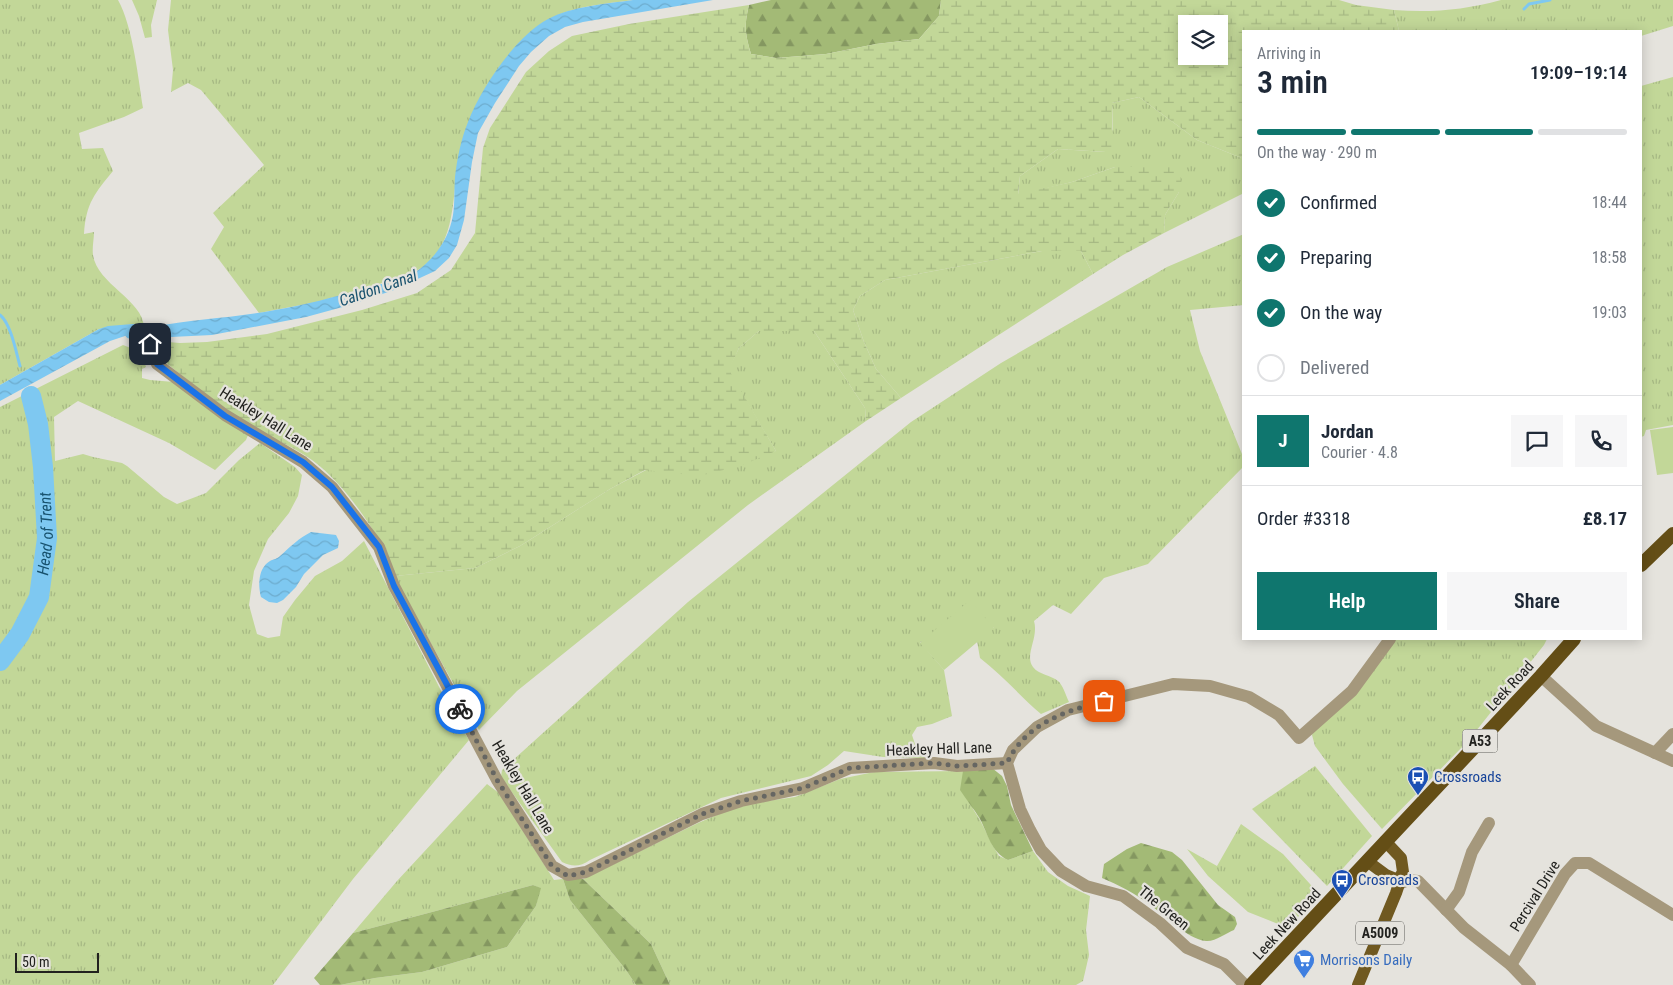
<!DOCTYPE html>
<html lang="en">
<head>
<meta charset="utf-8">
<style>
	body { margin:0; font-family:"Roboto Condensed",sans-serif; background:#f6f6f7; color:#1f2937; height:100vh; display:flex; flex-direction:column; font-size:19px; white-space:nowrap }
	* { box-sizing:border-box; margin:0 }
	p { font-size:16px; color:#747a83 }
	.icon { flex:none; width:28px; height:28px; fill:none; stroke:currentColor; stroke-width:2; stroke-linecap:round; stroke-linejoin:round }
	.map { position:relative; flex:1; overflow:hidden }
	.details { position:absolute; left:1242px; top:30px; width:400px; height:610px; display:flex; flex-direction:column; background:#fff; border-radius:0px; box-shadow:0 2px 12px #0003 }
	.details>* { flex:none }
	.fabs { position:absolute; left:1178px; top:15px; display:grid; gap:10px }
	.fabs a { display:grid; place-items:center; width:50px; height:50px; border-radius:0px; background:#fff; box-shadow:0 2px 12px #0003; font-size:25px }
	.scale { position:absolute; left:15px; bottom:12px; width:84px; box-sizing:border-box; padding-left:5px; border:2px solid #22221f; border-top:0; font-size:14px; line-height:18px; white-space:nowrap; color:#22221f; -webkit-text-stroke:4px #e5e3dd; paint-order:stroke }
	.pin { position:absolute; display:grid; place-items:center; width:42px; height:42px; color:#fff; margin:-21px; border-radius:10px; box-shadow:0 2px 8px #0006 }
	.courier { position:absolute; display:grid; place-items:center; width:50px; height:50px; margin:-25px; border:4px solid #1a73e8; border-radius:50%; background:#fff; color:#222; box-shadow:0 1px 6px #0007 }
	.overview em { font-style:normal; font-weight:600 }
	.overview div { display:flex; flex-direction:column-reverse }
	.overview { display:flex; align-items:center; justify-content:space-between; height:85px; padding:0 15px }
	h1 { font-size:32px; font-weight:600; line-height:38px }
	.bar { display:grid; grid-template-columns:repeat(4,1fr); gap:8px 5px; align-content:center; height:60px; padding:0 15px }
	.bar i { height:6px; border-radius:4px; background:#e0e1e3 }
	.bar .current { background:#0f766e }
	.bar p { grid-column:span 4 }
	.line { display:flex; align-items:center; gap:12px; padding:0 15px; border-top:1px solid #e0e1e3 }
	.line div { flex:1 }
	.round { display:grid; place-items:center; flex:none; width:52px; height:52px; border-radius:0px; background:#f6f6f7 }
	ol { padding:0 15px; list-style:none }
	li { display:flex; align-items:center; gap:15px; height:55px }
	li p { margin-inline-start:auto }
	li .icon { padding:5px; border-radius:50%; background:#0f766e; color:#fff; stroke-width:4 }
	li:last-child { color:#747a83 }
	li i { width:28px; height:28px; border:2px solid #e0e1e3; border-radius:50% }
	.action { display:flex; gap:10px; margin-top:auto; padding:10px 15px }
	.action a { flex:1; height:58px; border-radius:0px; background:#0f766e; color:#fff; font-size:20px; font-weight:600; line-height:58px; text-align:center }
	.action a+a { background:#f6f6f7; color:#1f2937 }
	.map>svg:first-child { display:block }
	.grass { fill:url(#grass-tufts) }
	.forest { fill:url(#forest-firs) }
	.wetland { fill:url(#wetland-marsh); fill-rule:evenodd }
	.pitch { fill:#c2d798 }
	.water { fill:url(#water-waves) }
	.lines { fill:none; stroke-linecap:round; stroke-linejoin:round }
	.stream { stroke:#7ec8f1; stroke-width:3 }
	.canal { stroke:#7ec8f1; stroke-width:11 }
	.river { stroke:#7ec8f1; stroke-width:20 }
	.minor { stroke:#a5987c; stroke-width:12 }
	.primary { stroke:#705920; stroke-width:12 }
	.trunk { stroke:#644e16; stroke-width:14 }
	.done { stroke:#666662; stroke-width:5; stroke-dasharray:0 9 }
	.route { stroke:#1a73e8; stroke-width:6 }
	.labels { text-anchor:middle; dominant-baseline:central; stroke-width:4.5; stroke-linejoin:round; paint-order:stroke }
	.shield { fill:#e5e3dd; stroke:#5c5c58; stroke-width:1 }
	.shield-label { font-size:14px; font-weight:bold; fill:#22221f }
	.street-label { font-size:15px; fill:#22221f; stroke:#e5e3dd }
	.transit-label { font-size:15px; fill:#164399; stroke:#e5e3dd; text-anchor:start }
	.shop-label { font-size:15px; fill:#366cbe; stroke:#e5e3dd; text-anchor:start }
	.water-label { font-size:16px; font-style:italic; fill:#17516d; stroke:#e5e3dd }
</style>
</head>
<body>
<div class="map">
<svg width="1673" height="985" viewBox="0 0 1673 985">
	<defs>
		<pattern id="grass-tufts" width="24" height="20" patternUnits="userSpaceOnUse" patternTransform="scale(1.25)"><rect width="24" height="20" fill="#c2d798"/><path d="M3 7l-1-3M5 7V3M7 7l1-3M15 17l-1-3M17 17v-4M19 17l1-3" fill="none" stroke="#a6b883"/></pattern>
		<pattern id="forest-firs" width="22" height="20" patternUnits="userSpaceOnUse" patternTransform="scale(1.25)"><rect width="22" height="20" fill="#a3ba76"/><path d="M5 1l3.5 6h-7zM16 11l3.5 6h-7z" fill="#849760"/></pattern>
		<pattern id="wetland-marsh" width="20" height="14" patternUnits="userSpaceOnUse" patternTransform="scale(1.25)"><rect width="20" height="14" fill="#c2d798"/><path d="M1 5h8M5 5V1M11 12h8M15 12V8" fill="none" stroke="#a6b883"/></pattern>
		<pattern id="water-waves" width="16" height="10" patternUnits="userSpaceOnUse" patternTransform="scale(1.25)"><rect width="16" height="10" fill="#7ec8f1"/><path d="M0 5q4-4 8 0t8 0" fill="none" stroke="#6dacce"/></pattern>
	</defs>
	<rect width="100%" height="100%" fill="#e5e3dd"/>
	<g class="grass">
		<path d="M0,0h118c15,27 20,77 25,108l-19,9 -45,16 3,16 21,-1 10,23c-18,22 -27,32 -29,63l10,-2c0,7 -2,16 -1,23 4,29 50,45 51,72l-11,-3 -34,5 -99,56z"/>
		<polygon points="132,0 157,0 151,25 152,37 145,38 139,16"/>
		<path d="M171,0h462c-27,4 -61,6 -85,20 -12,6 -20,16 -29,25 -26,29 -47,60 -57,98 -14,49 3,112 -59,134l-86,25 -58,11 -48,-64 13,-22 -11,-14 51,-48 -63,-75 -13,-7 -17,9 2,-22 -5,-40z"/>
		<path d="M1501,0h172v26l-32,10v-5h-242l-5,-21c37,3 70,0 107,-10z"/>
		<polygon points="1673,77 1673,425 1646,430 1644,436 1641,437 1641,86"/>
		<polygon points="1139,97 1197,140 1244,159 1244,193 1164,233 1165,215 1179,192 1115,167 1072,182 1018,195 1020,176 1058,149 1105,152 1113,129 1112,103"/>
		<path d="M1244,234v71l-54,5 10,41 44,108v7l-96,98 -44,14 -33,36 -18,-9 -19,16c5,17 -10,34 -1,46 6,8 18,8 25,14 5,4 8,15 11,21l-28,12c-21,-18 -39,-39 -61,-56l-3,-17 17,-14 -74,15 24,28 8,46 -20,8 -15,3 -5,8 4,12 9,11 -42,-1 -39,-6 -16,14 -17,11 -90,22 -131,62c-10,7 -18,7 -28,2l-61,-85 1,-7 186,-168 223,-180 90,-59 166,-96z"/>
		<polygon points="1042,251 1081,251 1093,274 901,398 876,369 864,342 853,310 860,296 885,280"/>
		<polygon points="759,331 814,331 865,408 866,421 748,505 517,691 479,730 406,598 395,576 475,568 520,546 610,489 646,470 776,451 728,370 739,348"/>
		<polygon points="123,345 141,352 146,367 142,369 142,378 150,380 174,382 248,435 246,440 215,470 169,443 78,401 54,417 55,461 83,454 93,457 122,463 127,466 164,497 177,504 206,493 239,460 260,443 295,467 302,475 298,496 289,513 268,539 254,571 249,605 257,634 268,638 280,636 283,617 295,600 315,576 342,561 364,541 451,710 469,740 353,879 273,985 0,985 0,407"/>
		<polygon points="1394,639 1547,639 1544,645 1469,740 1382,829 1343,784 1315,746 1312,735 1314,728"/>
		<polygon points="1315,766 1372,836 1327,886 1252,809"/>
		<polygon points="963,771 973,809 980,820 993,846 999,856 1008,860 1033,851 1048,872 1068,886 1090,896 1086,930 1089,955 1083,981 1076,985 670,985 651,944 583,879 698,823 740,805 795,797 840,779 874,772"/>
		<polygon points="487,784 499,793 554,880 563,879 570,900 626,970 636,985 340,985 375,978 422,972 507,947 536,906 540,888 533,885 353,933 397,881"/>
		<polygon points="1241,824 1283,854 1319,894 1288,928 1248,912 1208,876 1187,849 1217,866"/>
	</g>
	<g class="forest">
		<path d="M771,0h170l-2,16 -20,23 -43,5 -50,10 -50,4 -25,-4c-6,-21 -7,-28 -2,-49z"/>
		<path d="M992,768l10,8 5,10 4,19 22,46 -25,9c-17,-8 -20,-26 -28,-41 -6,-10 -14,-20 -20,-29l3,-19z"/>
		<path d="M1141,843l31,9 10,8 36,45 17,12 2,7 -3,6c-8,3 -19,12 -28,11 -19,-2 -41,-26 -57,-37 -15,-11 -30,-19 -47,-26l2,-14 23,-15z"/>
		<polygon points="563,879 583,879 651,944 670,985 636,985 626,970 570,900"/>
		<polygon points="533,885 541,888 536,906 507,947 422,972 375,978 340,985 320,985 314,978 353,933"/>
	</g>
	<path class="wetland" d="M941,0h398l17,5 38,5 5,21h-155v128l-47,-19 -58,-43 -27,6 1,46 -7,3 -48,-3 -38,27 -2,18 54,-12 43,-15 55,-2 12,14 -3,13 -14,23 -1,18 -41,22 -30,19 -12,-23h-39l-157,29 -25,16 -7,14 11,32 12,27 25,29 -35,23 -1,-13 -51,-77h-55l-20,17 -10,22 47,81 -36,15 -41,10 -54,-6 -35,19 -90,57 -45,22 -80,8c-11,-37 -51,-93 -83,-116 -19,-14 -42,-22 -63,-35 -30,-20 -59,-43 -88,-66l-1,-9 -4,-9 24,2 27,-1 60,-8 95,-24 55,-17 34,-23 24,-37 8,-85 7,-20 36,-56 23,-21 23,-15 57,-12 120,-19c-5,21 -4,28 2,49l25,4 50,-4 50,-10 43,-5 20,-23zM1186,24h33v32h-33z"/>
	<g class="pitch">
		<polygon points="1673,427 1673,473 1657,475 1650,430"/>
		<polygon points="970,600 994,628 944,670 920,643"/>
	</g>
	<g class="water">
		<path d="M633,0h80l-130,22 -18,5 -16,9 -18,16 -12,14 -24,37 -17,30 -6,29 -8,58 -7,25 -8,13 -14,13 -41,19 -44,15 -44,12 -94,18 -41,2 -19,-3v-7c41,-8 82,-9 123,-17 30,-5 59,-13 88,-21 15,-5 39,-8 51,-16 20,-13 35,-34 39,-58 2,-12 1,-25 2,-38 2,-18 6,-38 13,-55 13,-34 47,-85 80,-103 25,-13 58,-15 85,-19z"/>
		<polygon points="133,324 144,327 144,334 128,335 110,341 0,401 0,385 99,329 108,326"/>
		<path d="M311,532l25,3 3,6 -1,7 -15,7 -19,19 -8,13 -13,13 -6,3 -8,-1 -8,-5c-3,-12 -3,-29 9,-36 4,-2 7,-2 10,-5 10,-9 19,-18 31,-24z"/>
	</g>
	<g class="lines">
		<g class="stream">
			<polyline points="1524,9 1529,4 1550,0"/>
			<path d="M0,315c11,9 16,37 20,51"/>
		</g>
		<polyline class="canal" points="130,333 167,332"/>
		<path class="river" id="s1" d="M0,661l20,-27 19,-37 8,-59 -4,-71 -5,-43 -7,-28"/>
		<g class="minor">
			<polyline points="150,344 157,364 225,415 303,462 332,487 379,547 394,586 497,780 552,866 568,875 586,872 702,814 741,801 803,788 850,768 934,763 957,766 1007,763"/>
			<polyline points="1541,676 1596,726 1673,761"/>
			<polyline points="1655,753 1673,734"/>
			<polyline points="1399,884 1408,880 1418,881 1464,928 1511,965 1530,985"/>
			<polyline points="1446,910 1459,892 1472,852 1489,823"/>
			<polyline points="1511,965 1565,874 1575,863 1589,863 1673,915"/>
			<polyline points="1245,985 1224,964 1187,948 1160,923 1123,896 1086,886 1061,871 1041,850 1030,830 1020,809 1007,763 1013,750 1037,727 1068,710 1173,684 1210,686 1249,697 1279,715 1299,738 1352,691 1390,639"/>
		</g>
		<g class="primary">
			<polyline points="1367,861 1386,875 1398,880"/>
			<polyline points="1358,985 1396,893 1399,884 1398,880 1403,872 1401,858 1385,841"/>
		</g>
		<g class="trunk">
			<polyline points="1641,565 1673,534"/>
			<polyline points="1251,985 1541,676 1574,639"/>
		</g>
	</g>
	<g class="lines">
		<path class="done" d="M460,709l37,71 55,86 16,10 18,-4 116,-58 39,-13 62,-13 47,-20 84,-5 23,3 50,-3c18,-39 58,-52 97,-62"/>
		<polyline class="route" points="150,344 157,364 225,416 303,462 332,487 379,547 394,586 460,709"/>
	</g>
	<defs>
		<g id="bus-pin" transform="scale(1.125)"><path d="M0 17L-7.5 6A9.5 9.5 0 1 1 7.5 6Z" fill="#1a4fb4" stroke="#e5e3dd"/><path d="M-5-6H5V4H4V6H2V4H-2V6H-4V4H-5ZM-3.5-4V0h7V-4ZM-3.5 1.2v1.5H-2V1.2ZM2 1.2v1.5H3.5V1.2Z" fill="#fff"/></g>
		<g id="supermarket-pin" transform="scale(1.125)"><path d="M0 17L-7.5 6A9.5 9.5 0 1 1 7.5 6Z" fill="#3f7fe0" stroke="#e5e3dd"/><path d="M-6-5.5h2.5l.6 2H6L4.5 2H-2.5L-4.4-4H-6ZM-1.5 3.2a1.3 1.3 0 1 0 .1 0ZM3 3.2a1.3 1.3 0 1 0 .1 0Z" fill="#fff"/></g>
	</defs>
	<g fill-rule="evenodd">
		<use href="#bus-pin" x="1418" y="777"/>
		<use href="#bus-pin" x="1342" y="880"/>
		<use href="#supermarket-pin" x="1304" y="960"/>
	</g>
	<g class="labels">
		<g class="shield">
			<rect x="1462.5" y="729.5" width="35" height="23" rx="4"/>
			<rect x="1356" y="921.5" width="48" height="23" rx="4"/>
		</g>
		<g class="shield-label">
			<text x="1480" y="741">A53</text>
			<text x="1380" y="933">A5009</text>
		</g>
		<g class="street-label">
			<text transform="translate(266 419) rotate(32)">Heakley Hall Lane</text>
			<text transform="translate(1510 686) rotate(-47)">Leek Road</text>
			<text transform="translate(939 749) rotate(-2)">Heakley Hall Lane</text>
			<text transform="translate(523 787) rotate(59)">Heakley Hall Lane</text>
			<text transform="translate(1535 896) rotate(-58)">Percival Drive</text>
			<text transform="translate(1164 908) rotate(39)">The Green</text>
			<text transform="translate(1287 924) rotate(-47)">Leek New Road</text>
		</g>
		<g class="transit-label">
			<text x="1434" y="777">Crossroads</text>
			<text x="1358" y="880">Crosroads</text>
		</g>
		<g class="shop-label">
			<text x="1320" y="960">Morrisons Daily</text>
		</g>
		<g class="water-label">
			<text transform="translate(378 288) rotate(-19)">Caldon Canal</text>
			<text stroke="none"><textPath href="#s1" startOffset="139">Head of Trent</textPath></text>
		</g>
	</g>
</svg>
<div class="fabs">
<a><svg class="icon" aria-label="layers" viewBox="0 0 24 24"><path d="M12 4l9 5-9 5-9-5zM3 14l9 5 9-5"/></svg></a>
</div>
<div class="scale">50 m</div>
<div class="pin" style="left:1104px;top:701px;background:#ea580c"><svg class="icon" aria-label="bag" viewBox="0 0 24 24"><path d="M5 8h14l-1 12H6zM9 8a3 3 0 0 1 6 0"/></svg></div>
<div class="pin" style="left:150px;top:344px;background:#1f2937"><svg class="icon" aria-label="home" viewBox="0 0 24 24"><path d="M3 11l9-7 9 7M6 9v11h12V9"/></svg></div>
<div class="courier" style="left:460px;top:709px"><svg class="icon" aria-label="bike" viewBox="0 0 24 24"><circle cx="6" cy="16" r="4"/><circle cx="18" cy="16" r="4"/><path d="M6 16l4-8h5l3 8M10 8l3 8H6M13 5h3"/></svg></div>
<section class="details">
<div class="overview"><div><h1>3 min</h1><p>Arriving in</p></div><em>19:09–19:14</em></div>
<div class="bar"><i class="current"></i><i class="current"></i><i class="current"></i><i></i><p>On the way · 290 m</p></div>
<ol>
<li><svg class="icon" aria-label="check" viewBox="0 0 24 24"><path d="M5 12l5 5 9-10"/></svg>Confirmed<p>18:44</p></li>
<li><svg class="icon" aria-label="check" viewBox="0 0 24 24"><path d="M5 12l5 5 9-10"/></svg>Preparing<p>18:58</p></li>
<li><svg class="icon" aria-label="check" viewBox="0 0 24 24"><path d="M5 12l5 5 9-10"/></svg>On the way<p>19:03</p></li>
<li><i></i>Delivered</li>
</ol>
<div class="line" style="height:90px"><b class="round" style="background:#0f766e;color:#fff">J</b><div><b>Jordan</b><p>Courier · 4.8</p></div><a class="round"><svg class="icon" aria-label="chat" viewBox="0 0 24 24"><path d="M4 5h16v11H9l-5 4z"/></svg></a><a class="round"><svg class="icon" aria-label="phone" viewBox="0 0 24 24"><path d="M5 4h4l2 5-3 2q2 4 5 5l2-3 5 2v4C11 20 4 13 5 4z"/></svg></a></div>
<div class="line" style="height:65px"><div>Order #3318</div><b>£8.17</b></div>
<div class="action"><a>Help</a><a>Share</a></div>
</section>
</div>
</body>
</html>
